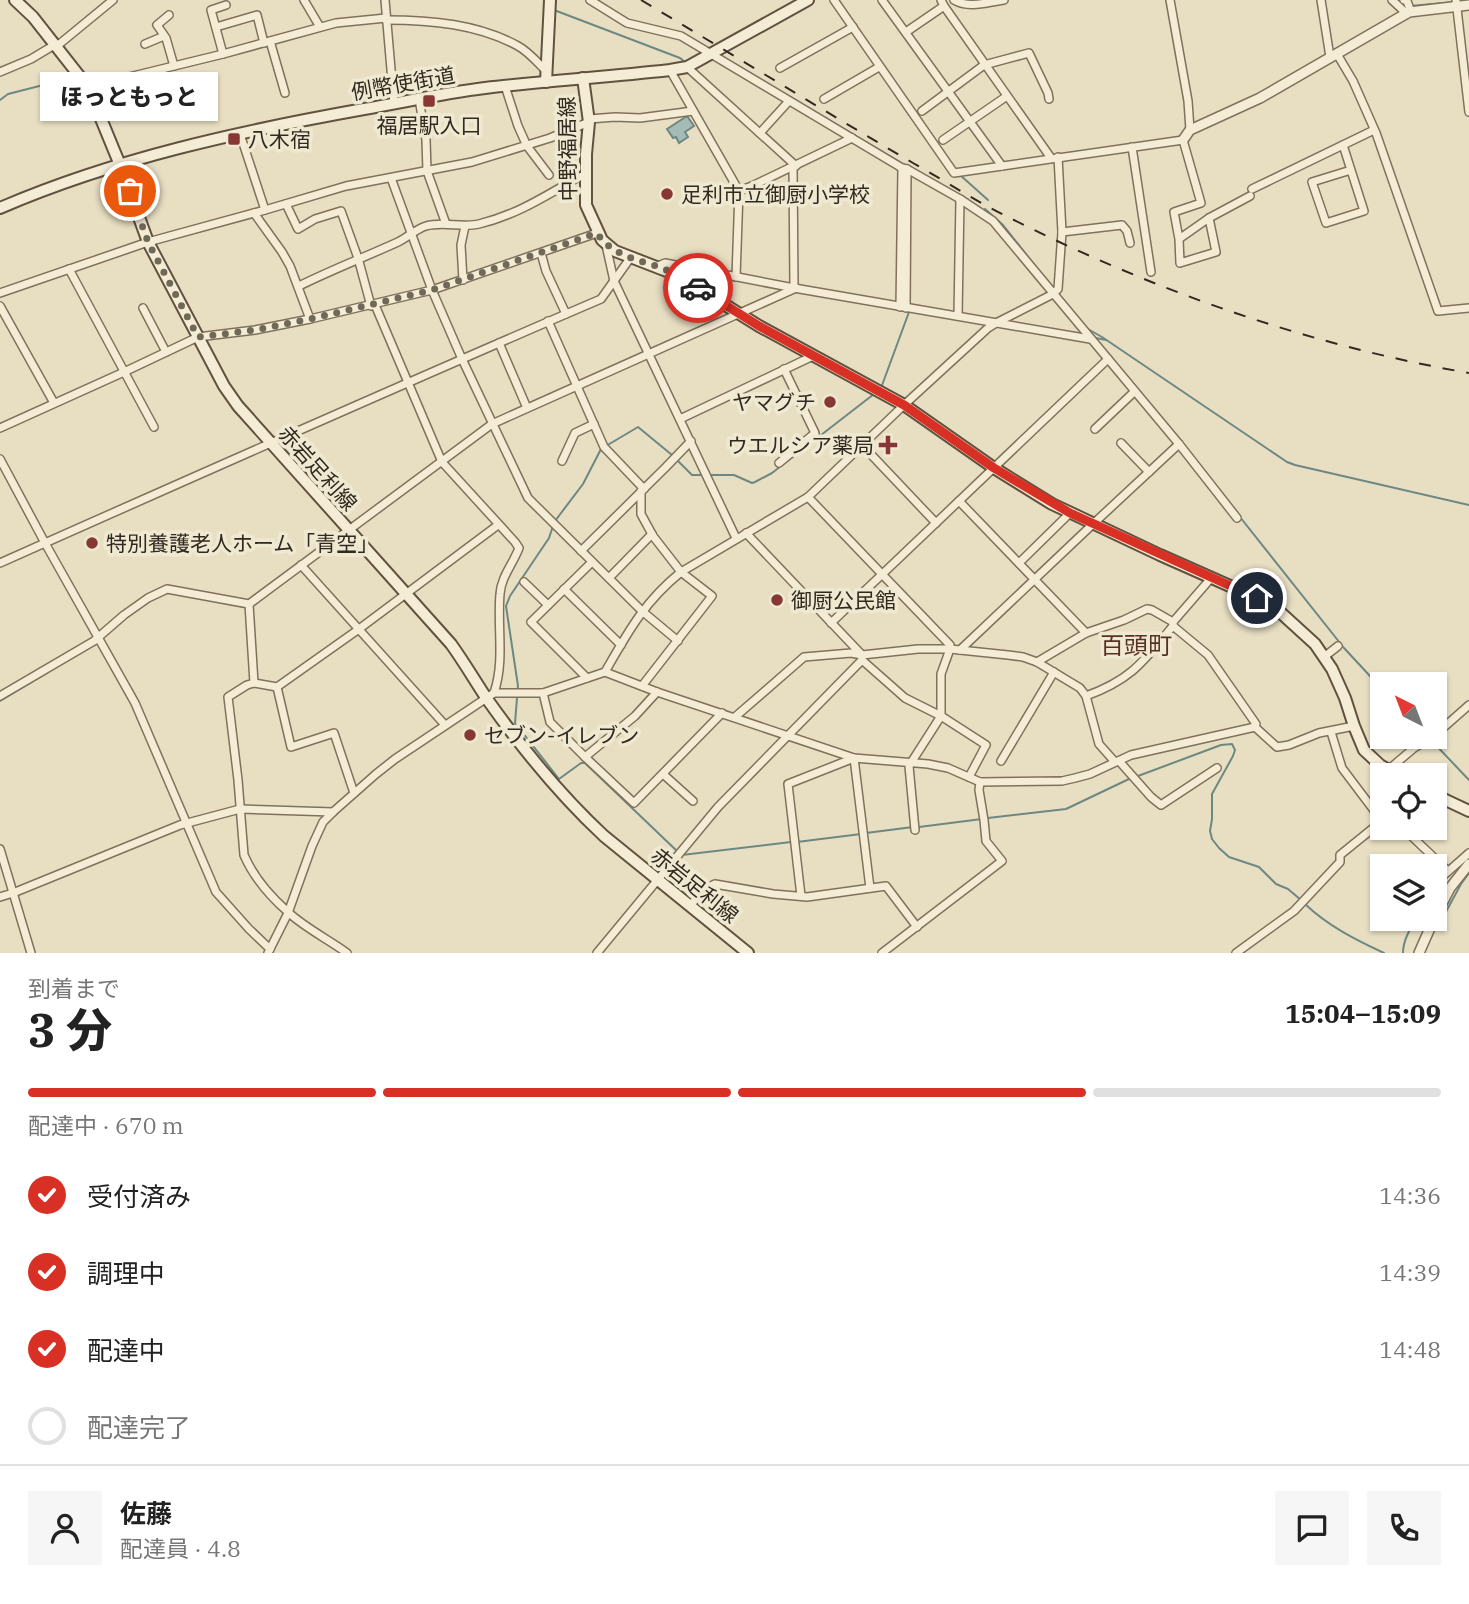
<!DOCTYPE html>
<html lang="ja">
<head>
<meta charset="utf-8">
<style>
	body { margin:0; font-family:"IBM Plex Serif","Noto Sans JP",serif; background:#f6f6f6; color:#222; height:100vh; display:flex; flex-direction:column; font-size:26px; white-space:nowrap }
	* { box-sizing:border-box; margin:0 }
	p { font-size:23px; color:#767676 }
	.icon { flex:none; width:38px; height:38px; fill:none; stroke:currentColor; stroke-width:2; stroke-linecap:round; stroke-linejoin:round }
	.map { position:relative; height:953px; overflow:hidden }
	.drawer { display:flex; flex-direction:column; background:#fff; flex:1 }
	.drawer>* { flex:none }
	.needle { width:46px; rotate:318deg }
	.controls { position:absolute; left:1370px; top:672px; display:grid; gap:14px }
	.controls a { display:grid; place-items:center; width:77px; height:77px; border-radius:0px; background:#fff; box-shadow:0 2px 5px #0004; font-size:35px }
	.pin { position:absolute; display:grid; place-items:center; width:60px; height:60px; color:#fff; margin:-30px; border:4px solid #fff; border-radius:50%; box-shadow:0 2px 7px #0007 }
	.courier { position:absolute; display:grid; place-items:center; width:70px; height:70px; margin:-35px; border:5px solid #d93025; border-radius:50%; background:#fff; color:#222; box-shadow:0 2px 9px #0007 }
	.bubble { position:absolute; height:49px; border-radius:0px; background:#fff; box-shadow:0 2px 5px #0004; font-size:23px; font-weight:800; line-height:49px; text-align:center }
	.overview em { font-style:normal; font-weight:800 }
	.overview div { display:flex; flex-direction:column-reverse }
	.overview { display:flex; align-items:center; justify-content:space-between; height:119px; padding:0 28px }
	h1 { font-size:46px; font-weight:800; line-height:52px }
	.bar { display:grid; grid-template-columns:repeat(4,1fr); gap:10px 7px; align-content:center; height:84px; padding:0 28px }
	.bar i { height:9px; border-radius:5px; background:#e0e0e0 }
	.bar .active { background:#d93025 }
	.bar p { grid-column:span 4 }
	.line { display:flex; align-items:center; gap:18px; padding:0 28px; border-top:2px solid #e0e0e0 }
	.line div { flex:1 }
	.round { display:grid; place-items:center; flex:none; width:74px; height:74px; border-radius:0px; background:#f6f6f6 }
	ol { padding:0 28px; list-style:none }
	li { display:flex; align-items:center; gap:21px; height:77px }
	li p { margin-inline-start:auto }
	li .icon { padding:7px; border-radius:50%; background:#d93025; color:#fff; stroke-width:4 }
	li:last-child { color:#767676 }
	li i { width:38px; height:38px; border:4px solid #e0e0e0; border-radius:50% }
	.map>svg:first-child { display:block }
	.water { fill:#a5bbb6; stroke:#6d8883; stroke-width:2 }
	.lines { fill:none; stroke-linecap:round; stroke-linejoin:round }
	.stream { stroke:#6d8883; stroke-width:2 }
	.minor-casing { stroke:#80715c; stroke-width:10 }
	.tertiary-casing { stroke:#80715c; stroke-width:12 }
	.secondary-casing { stroke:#615240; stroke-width:14 }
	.minor { stroke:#f4ecd5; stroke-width:7 }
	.tertiary { stroke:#f4ecd5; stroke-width:9 }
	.secondary { stroke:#f4ecd5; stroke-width:10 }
	.rail { stroke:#31291f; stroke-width:2; stroke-dasharray:12 12; stroke-linecap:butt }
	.done { stroke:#716958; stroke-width:7; stroke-dasharray:0 12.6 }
	.route { stroke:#d93025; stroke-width:9 }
	.poi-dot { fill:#873834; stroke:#f0e9d2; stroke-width:2.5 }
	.labels { text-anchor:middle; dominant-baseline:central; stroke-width:7; stroke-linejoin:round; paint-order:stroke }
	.street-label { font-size:21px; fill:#31291f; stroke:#f0e9d2 }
	.poi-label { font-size:21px; fill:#31291f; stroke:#f0e9d2; text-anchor:start }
	.quarter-label { font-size:24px; fill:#583123; stroke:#f0e9d2 }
</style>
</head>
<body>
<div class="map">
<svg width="1469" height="953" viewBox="0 0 1469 953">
	<rect width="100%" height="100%" fill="#e8dfc3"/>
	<polygon class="water" points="687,116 694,126 685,132 688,137 679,143 676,137 673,138 667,129"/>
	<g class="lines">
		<g class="stream">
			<polyline points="964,0 970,0"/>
			<polyline points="1460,1 1469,0"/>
			<polyline points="1411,6 1454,2"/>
			<polyline points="554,10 680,58 685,62"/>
			<polyline points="721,56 905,165"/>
			<polyline points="0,100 8,94 59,81"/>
			<polyline points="960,175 988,200"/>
			<polyline points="985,209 1003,225 1044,277"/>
			<polyline points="760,308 796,292"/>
			<polyline points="1086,328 1102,337 1287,462 1295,465 1469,505"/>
			<polyline points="1096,338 1106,340"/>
			<polyline points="881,388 909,312"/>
			<polyline points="606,446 638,427 672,455"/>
			<polyline points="676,459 692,475 702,475"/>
			<polyline points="708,475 734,475 752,483 755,482 772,473 874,394"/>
			<polyline points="1240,517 1344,648 1382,689"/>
			<polyline points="555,521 583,484 601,449"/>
			<polyline points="208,600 244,607"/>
			<polyline points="253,606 274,590"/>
			<polyline points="517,692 518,686 506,606 510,596 549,538 553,526"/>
			<polyline points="517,698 515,723 559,779 581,763 585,763 678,852"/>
			<polyline points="0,701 47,673"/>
			<polyline points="1431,740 1469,780"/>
			<polyline points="1138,776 1221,745 1232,744 1235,750 1233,756 1212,794 1212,819 1210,831 1212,839 1219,848 1229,857 1259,867 1276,884 1288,889 1301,900"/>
			<polyline points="988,818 1066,809 1129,779"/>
			<polyline points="919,827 982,819"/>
			<polyline points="866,833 913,827"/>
			<polyline points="797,842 861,834"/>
			<polyline points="682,855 791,842"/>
			<path d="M1305,904c23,22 51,36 79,49"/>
			<polyline points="1439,918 1442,919 1461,884 1469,873"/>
			<path d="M1403,953c0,-12 7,-26 15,-34"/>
		</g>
		<g class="minor-casing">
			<g id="minor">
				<polyline points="304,0 320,27"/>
				<polyline points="385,0 394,104"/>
				<polyline points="590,0 627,23 681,36 902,168 907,169 960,199 993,221 1179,444 1237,518"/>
				<polyline points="834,0 954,173 1183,140 1201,203 1174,212 1179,239 1180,263 1216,252 1209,218 1179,239"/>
				<polyline points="882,0 1002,166"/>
				<polyline points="941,0 944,6 1051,158"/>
				<path d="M954,0c15,9 34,2 50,0"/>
				<polyline points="1170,0 1188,101 1190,130"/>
				<polyline points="1321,0 1330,57"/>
				<polyline points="1392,0 1407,14"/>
				<polyline points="1404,0 1407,1 1411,12"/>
				<polyline points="1456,0 1469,112"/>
				<polyline points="169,15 157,25 166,38 174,66"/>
				<path d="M386,20c45,0 92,4 132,26 11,6 19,16 28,25"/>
				<polyline points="216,27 257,15 264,43"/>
				<polyline points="906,32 944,6"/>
				<polyline points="270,41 285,93"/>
				<polyline points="145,44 164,36"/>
				<polyline points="57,46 113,0"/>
				<polyline points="223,54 211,10 226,5"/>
				<polyline points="1337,54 1353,81 1376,133 1438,311 1469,308"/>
				<polyline points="687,67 796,166"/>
				<polyline points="780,68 853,27"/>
				<polyline points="670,70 739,191 736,277"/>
				<polyline points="0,72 31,59 56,44"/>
				<polyline points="505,86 518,126 527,146 549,175"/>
				<polyline points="88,87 223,54 336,23 386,18"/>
				<polyline points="419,99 426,140 427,171 446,224"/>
				<polyline points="824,99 879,67"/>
				<polyline points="922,111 984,65 1029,53 1048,93 1049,99"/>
				<polyline points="589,119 615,117 640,118 693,111"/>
				<polyline points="760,133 789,101"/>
				<polyline points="240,134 265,210"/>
				<polyline points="943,140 1007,96"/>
				<polyline points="1343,145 1364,211 1326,223 1312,182 1351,170"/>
				<polyline points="1132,147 1151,272"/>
				<polyline points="793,167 794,288"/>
				<polyline points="391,178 432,290 462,359 528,498 642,611 678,641"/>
				<polyline points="1252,189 1374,130"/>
				<polyline points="739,191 752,186 852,138"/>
				<polyline points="286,204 298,229 315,219 341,211 358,258 371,306"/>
				<polyline points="254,213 282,252 290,266 310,319"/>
				<polyline points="1209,218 1250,196"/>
				<polyline points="1062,232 1122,225 1127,231 1130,243"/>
				<polyline points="606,245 614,281 736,538"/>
				<polyline points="541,253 546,271 566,314"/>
				<polyline points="658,266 665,263 794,288 1090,339"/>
				<polyline points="69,269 154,427"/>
				<polyline points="463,280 461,245 465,226"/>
				<path d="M299,286c32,-16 66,-29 99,-44 9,-4 18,-13 28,-16 17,-5 36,2 53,-2 37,-9 65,-27 98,-46l8,-3"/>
				<polyline points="0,293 148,242 265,210 346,186 472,162 550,138 589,122"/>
				<path d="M375,305l67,157 73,80 4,6c-6,16 -18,29 -19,46 -3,34 5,66 -6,99"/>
				<polyline points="0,306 54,403"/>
				<polyline points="900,307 902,168"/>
				<polyline points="143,308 166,352"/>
				<polyline points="906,308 907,169"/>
				<polyline points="958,316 960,199"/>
				<polyline points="548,321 604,447 644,489"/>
				<polyline points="499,343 527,408"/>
				<polyline points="680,419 813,356"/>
				<polyline points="0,428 124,372 198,337 255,330 310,319 432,290 597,233"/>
				<polyline points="1095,429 1134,392"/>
				<polyline points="1121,443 1149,472"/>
				<polyline points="862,445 936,523"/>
				<polyline points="0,459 45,543 135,703 216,892 249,929 270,949"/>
				<polyline points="562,461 575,433 594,424"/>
				<polyline points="779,463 815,433 784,369"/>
				<polyline points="641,491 641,514 653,536 681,572 712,596 642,686"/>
				<polyline points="808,497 950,645 950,649 941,674 941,716 909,766 915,830"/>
				<polyline points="959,501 1086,633"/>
				<polyline points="746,533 862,655 862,660 905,698 941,716 986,745 969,777"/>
				<polyline points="581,551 666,467 691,441"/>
				<path d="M0,563c200,-89 400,-178 601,-264l30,-42"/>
				<polyline points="1019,563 1070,513"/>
				<polyline points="301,565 445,725"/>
				<polyline points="609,578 652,534"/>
				<polyline points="524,582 548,605"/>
				<polyline points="564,589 621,645"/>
				<path d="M249,604l5,79 -7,2 -19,12 10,83 6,75c9,21 27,42 44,57 17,16 40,27 59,41"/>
				<polyline points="831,623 1108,359"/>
				<polyline points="1173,626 1208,655 1256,724 1255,727"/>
				<polyline points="960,650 1093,524 1179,444"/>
				<polyline points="1324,657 1338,646"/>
				<polyline points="1037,662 1086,633 1124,620 1147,609 1152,610 1173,622"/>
				<polyline points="605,672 657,692 854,758 928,764 948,768 980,782 1062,781 1075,778 1090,774 1131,755 1255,727 1277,747 1289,745 1319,733 1354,726"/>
				<polyline points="587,678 531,622 592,562"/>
				<polyline points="254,683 277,687 359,629 498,525"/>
				<polyline points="277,687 291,747 334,733 354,793"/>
				<polyline points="543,693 550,722 585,757 635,716 657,692"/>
				<polyline points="0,696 94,641 124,615 148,598 167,589 249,604 492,424 796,288"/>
				<path d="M1086,696c45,-16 57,-34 87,-70v-4l39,-45"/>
				<polyline points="735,717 804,657 851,653 862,655 918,649 950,649 1008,655 1023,657 1037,662 1080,688 1086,696 1099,744 1115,762"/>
				<polyline points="1331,732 1342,768 1382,821"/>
				<polyline points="1435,735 1469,705"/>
				<polyline points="585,757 634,803 722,713"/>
				<polyline points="1001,761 1054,672"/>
				<polyline points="1119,761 1151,797 1161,805 1217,768"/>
				<polyline points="1388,770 1414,748 1433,737"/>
				<polyline points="663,774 693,801"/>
				<polyline points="1403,828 1448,871"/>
				<polyline points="0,849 31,953"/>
				<polyline points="1435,883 1469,853"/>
				<polyline points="801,896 788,784 854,758 870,888"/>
				<polyline points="0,897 13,893 180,825 240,809 333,812"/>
				<polyline points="690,905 709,887 715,884 773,894 807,897 886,886 917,927"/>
				<path d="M268,953l20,-40 24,-67 11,-24 10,-10 43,-38 19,-15 99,-66h49l62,-21c23,-40 39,-70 76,-100l127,-75 96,-92 84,-77 8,-5 57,-29 5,-5 4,-57 -4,-75"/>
				<polyline points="597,953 718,807 862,660"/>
				<polyline points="882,953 1002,861 986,841 984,820 979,790 980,782"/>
				<polyline points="1236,953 1294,911 1340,862 1340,855 1382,821"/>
			</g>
		</g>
		<g class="tertiary-casing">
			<g id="tertiary">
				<polyline points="1183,140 1190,130 1260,98 1409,12 1469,5"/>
				<polyline points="1435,917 1450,888 1469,864"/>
				<polyline points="1419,953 1434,919"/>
			</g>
		</g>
		<g class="secondary-casing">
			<g id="secondary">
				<path d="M15,0l18,17 55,70 32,78 28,77 76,144 14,20 213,238c13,18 24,37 36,55 34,48 73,96 117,137l144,117"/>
				<polyline points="583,78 589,122 586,154 586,205 602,240 615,251 677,275 759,326 904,405 994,468 1052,504 1160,555 1257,598 1281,613 1315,644 1332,669 1345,698 1354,726 1364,750 1380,765 1397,775"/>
				<polyline points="546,82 550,0"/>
				<path d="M0,208c116,-50 241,-77 364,-99 40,-7 80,-16 121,-21 61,-7 123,-11 185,-18l17,-3 121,-67"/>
				<polyline points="1435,795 1469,811"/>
			</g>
		</g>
		<use href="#minor" class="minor"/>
		<use href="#tertiary" class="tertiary"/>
		<use href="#secondary" class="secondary"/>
		<path class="rail" d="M641,0c91,54 181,110 272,163 32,18 64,39 97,55 145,73 298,127 459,155"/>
	</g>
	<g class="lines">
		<path class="done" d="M130,191l18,51 50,95 57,-7 55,-11 122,-29 165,-57c16,25 47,27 72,38 10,4 19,11 29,17"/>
		<polyline class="route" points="698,288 759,326 904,405 994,468 1070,513 1257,598"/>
	</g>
	<g class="poi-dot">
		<rect x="422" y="94" width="14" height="14" rx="3.5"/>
		<rect x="227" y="132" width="14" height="14" rx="3.5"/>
		<circle cx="667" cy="194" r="7"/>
		<circle cx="830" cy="402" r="7"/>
		<path d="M884.5 434.5h7v7h7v7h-7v7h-7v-7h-7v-7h7z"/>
		<circle cx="92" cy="543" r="7"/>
		<circle cx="777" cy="600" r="7"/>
		<circle cx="470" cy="735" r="7"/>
	</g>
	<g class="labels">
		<g class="street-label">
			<text transform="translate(403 83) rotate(-10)">例幣使街道</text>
			<text transform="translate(567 149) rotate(-91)">中野福居線</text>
			<text transform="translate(318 468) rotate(48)">赤岩足利線</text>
			<text transform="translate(695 885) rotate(39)">赤岩足利線</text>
		</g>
		<g class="poi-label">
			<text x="429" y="125" text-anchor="middle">福居駅入口</text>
			<text x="248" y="139">八木宿</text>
			<text x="681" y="194">足利市立御厨小学校</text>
			<text x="816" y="402" text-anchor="end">ヤマグチ</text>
			<text x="874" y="445" text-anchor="end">ウエルシア薬局</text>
			<text x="106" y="543">特別養護老人ホーム「青空」</text>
			<text x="791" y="600">御厨公民館</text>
			<text x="484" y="735">セブン-イレブン</text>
		</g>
		<g class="quarter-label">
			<text x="1136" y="645">百頭町</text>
		</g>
	</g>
</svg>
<div class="controls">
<a><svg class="needle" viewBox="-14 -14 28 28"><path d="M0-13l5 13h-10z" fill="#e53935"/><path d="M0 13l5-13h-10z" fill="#767676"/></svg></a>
<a><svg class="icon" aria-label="locate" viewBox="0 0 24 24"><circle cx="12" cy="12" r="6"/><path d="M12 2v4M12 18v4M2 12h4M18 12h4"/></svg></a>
<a><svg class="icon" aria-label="layers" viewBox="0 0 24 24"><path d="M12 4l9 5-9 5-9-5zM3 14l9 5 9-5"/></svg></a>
</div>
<div class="pin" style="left:130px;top:191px;background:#ea580c"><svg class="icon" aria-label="bag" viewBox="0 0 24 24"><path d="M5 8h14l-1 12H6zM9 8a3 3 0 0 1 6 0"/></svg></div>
<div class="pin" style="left:1257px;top:598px;background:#1f2937"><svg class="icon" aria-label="home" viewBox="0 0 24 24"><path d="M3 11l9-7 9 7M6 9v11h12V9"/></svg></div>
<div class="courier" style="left:698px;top:288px"><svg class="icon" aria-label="car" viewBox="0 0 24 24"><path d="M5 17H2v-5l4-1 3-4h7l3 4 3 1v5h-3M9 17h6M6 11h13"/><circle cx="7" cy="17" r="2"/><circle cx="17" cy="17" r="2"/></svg></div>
<div class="bubble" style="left:40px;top:72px;width:178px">ほっともっと</div>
</div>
<section class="drawer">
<div class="overview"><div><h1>3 分</h1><p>到着まで</p></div><em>15:04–15:09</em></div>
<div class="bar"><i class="active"></i><i class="active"></i><i class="active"></i><i></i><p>配達中 · 670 m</p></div>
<ol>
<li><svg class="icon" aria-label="check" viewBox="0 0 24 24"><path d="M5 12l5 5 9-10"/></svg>受付済み<p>14:36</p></li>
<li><svg class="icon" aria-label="check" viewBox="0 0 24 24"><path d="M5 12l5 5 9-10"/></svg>調理中<p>14:39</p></li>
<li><svg class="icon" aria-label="check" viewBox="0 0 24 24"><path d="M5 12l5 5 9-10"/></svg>配達中<p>14:48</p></li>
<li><i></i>配達完了</li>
</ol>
<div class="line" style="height:126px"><a class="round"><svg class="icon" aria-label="person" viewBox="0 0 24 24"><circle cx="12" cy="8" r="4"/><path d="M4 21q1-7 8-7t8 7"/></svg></a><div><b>佐藤</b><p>配達員 · 4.8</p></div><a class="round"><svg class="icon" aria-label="chat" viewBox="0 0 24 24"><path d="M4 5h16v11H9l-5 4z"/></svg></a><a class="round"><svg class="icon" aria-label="phone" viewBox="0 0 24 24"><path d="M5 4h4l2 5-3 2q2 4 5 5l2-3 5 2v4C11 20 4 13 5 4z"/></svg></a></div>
</section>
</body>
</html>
